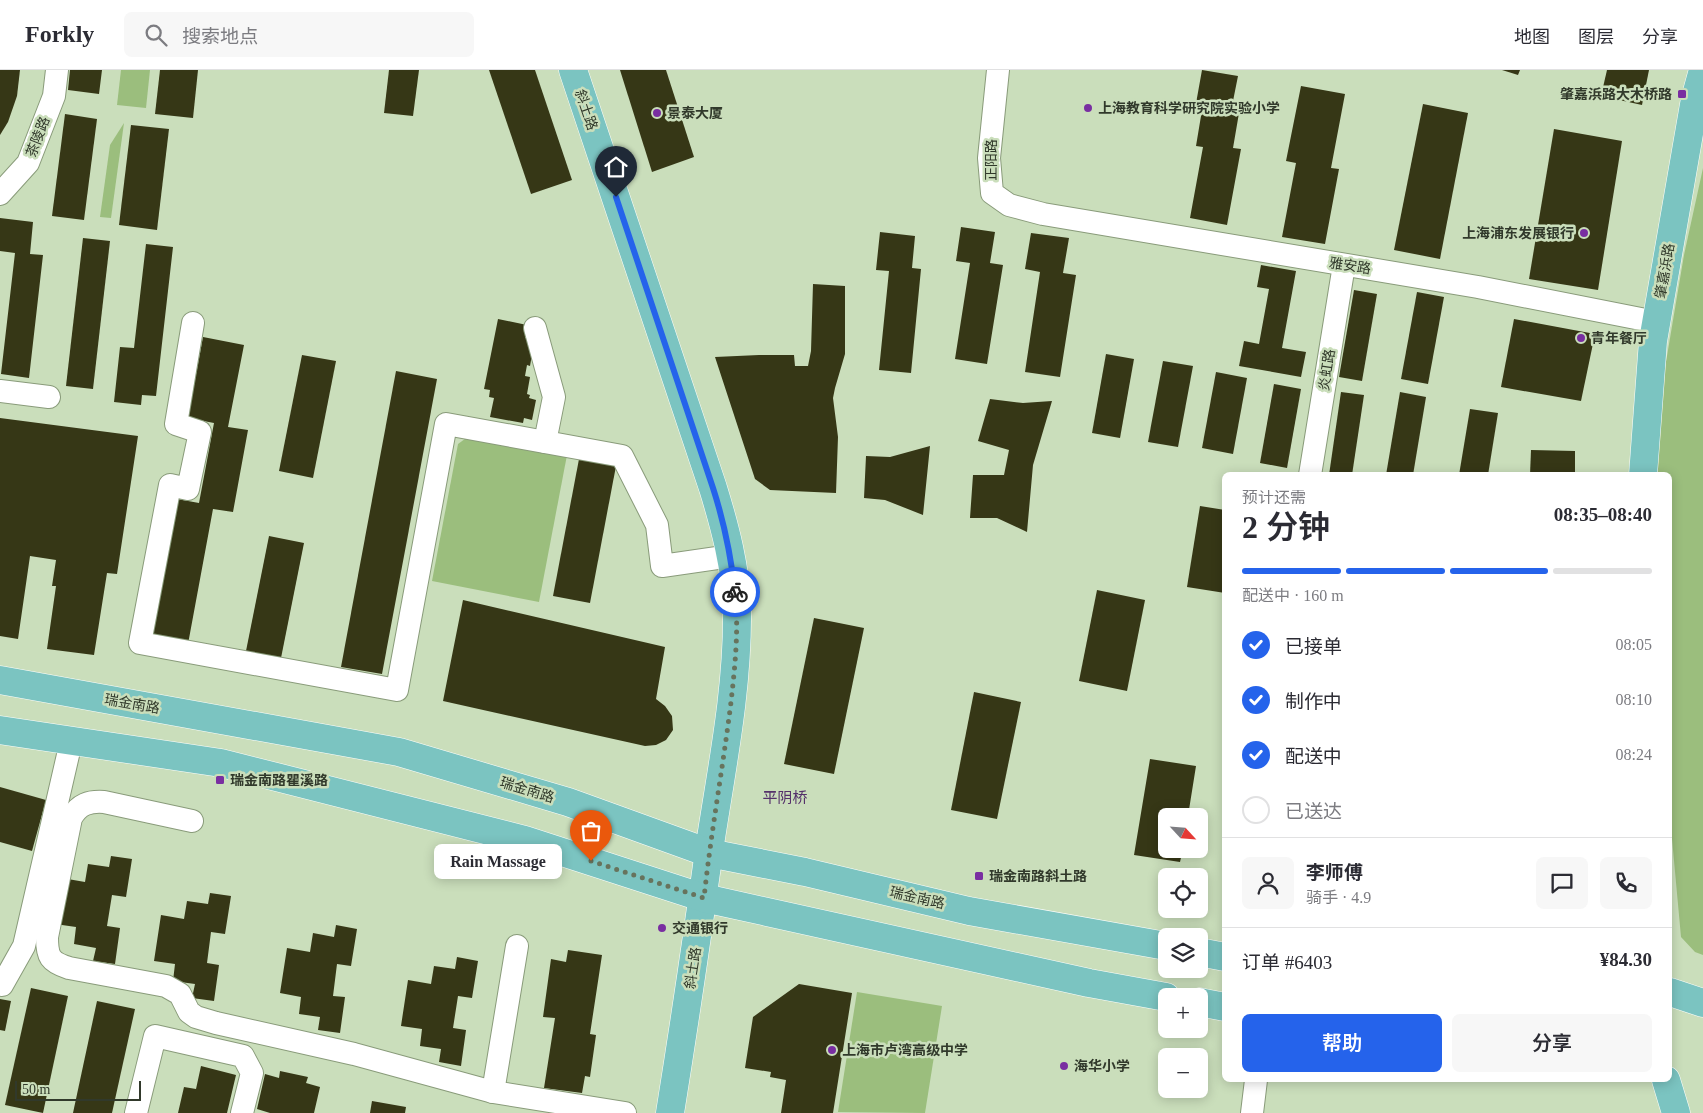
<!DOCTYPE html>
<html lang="zh">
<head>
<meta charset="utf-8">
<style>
	body { margin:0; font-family:"Times New Roman","Noto Sans SC",serif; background:#f7f7f7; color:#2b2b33; height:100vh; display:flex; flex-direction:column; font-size:19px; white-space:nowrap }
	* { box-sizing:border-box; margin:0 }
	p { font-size:16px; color:#7c7c81 }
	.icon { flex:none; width:28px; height:28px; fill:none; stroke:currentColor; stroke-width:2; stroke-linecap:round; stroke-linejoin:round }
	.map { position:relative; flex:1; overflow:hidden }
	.side { position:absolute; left:1222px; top:402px; width:450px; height:610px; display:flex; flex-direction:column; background:#fff; border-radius:8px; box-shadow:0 2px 12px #0003 }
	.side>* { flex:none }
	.needle { width:32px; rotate:116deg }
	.buttons { position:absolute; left:1158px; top:738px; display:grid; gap:10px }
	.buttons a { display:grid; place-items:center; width:50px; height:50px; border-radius:8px; background:#fff; box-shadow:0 2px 12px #0003; font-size:25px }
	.scale { position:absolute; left:15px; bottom:12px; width:126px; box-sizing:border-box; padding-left:5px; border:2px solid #31392b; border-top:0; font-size:14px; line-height:18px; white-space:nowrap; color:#31392b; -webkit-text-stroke:4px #cadebb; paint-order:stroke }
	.pin { position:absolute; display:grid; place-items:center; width:42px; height:42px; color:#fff; margin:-51px -21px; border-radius:50% 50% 50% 0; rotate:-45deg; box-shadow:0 0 5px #0007 }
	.pin .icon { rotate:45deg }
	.courier { position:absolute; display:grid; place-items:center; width:50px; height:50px; margin:-25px; border:4px solid #2563eb; border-radius:50%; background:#fff; color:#222; box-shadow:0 1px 6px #0007 }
	.bubble { position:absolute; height:35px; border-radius:8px; background:#fff; box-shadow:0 2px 12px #0003; font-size:16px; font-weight:600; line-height:35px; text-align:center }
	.head em { font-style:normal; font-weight:600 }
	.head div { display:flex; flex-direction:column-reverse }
	.head { display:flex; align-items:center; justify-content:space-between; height:85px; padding:0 20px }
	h1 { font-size:32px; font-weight:600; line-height:38px }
	.bar { display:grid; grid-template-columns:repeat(4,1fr); gap:8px 5px; align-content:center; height:60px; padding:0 20px }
	.bar i { height:6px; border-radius:4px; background:#e1e1e2 }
	.bar .on { background:#2563eb }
	.bar p { grid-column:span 4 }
	.line { display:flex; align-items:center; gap:12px; padding:0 20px; border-top:1px solid #e1e1e2 }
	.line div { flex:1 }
	.round { display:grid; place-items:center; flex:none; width:52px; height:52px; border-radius:8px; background:#f7f7f7 }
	ol { padding:0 20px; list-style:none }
	li { display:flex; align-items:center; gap:15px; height:55px }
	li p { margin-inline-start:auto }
	li .icon { padding:5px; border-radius:50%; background:#2563eb; color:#fff; stroke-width:4 }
	li:last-child { color:#7c7c81 }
	li i { width:28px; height:28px; border:2px solid #e1e1e2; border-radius:50% }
	.primary-button { display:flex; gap:10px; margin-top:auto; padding:10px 20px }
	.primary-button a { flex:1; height:58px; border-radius:8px; background:#2563eb; color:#fff; font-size:20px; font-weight:600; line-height:58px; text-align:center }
	.primary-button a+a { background:#f7f7f7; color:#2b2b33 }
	header { display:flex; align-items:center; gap:30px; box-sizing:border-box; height:70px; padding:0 25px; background:#fff; border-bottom:1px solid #e1e1e2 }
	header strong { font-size:24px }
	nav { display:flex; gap:28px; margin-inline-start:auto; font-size:18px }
	.search { width:350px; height:45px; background:#f7f7f7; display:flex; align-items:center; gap:12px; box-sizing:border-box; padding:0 18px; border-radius:8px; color:#7c7c81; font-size:19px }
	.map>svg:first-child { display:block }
	.green { fill:#9bbe7d }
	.building { fill:#363716 }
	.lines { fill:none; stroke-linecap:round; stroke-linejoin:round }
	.minor-casing { stroke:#899b7a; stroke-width:24 }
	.major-casing { stroke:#fff; stroke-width:29 }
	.minor { stroke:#fff; stroke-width:22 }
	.major { stroke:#7bc4c1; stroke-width:28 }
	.done { stroke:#67735d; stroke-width:5; stroke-dasharray:0 9 }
	.route { stroke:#2563eb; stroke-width:6 }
	.poi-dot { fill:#792ea1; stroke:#cadebb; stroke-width:2 }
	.labels { text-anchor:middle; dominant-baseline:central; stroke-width:5; stroke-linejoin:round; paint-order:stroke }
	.poi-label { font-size:14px; font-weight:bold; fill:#31392b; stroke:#cadebb; text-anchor:start }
	.street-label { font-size:14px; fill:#31392b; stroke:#cadebb }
	.neighbourhood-label { font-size:15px; fill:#54316a; stroke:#cadebb }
</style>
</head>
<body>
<header>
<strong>Forkly</strong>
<div class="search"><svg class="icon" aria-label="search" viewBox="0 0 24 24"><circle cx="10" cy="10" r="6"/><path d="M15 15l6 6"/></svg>搜索地点</div>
<nav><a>地图</a><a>图层</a><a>分享</a></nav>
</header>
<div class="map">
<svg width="1703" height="1043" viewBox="0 0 1703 1043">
	<rect width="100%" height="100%" fill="#cadebb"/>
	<g class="green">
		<polygon points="121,0 150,0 146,38 117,35"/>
		<polygon points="124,53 111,148 100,147 110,75"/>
		<polygon points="1703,98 1703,885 1695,882 1681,867 1670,747 1670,405 1651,405 1651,381 1684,185"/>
		<polygon points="469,366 567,385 539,532 432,511 458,374"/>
		<polygon points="857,922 942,936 925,1043 838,1042"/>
	</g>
	<g class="building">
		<polygon points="0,0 20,0 17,26 8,52 0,65"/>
		<polygon points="70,0 102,0 99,24 68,20"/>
		<polygon points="160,0 198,0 193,48 155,44"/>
		<polygon points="389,0 419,0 413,46 384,43"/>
		<polygon points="489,0 535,0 572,110 531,124"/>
		<polygon points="620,0 666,0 694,87 652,102"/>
		<polygon points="1202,0 1238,6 1231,41 1239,43 1233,78 1241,79 1227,155 1190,148 1203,77 1196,76 1202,40 1195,39"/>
		<polygon points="1502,0 1520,0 1518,5"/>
		<polygon points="1607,0 1649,0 1642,35 1601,26"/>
		<polygon points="1301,16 1345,24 1331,98 1339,99 1325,174 1282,167 1296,93 1286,91"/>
		<polygon points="1423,34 1468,43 1440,189 1394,180"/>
		<polygon points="65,44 97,49 84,150 52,146"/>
		<polygon points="131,55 169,59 157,160 119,155"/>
		<polygon points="1554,59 1622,71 1598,220 1529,209"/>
		<polygon points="0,148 33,152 30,184 43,185 29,308 1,304 15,183 0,181"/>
		<polygon points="961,157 995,162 990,193 1003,195 987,294 955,289 970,193 956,191"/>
		<polygon points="880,162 915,166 912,198 921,199 911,303 879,300 889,201 876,200"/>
		<polygon points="1031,163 1069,168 1063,203 1076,205 1060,307 1025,302 1040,202 1025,199"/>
		<polygon points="83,168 110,171 93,319 66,316"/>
		<polygon points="146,174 173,177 156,326 142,325 141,335 114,332 120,277 134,278"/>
		<polygon points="1261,195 1296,201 1282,278 1306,282 1301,307 1239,296 1244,271 1259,274 1269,219 1257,217"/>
		<polygon points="813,214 845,216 845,284 835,318 833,328 838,367 836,423 770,420 755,409 715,287 759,285 794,285 795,296 808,296 811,281"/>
		<polygon points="1354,220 1377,224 1362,311 1339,307"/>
		<polygon points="1417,222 1444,227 1428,314 1401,309"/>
		<polygon points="498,249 527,255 525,268 532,269 533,279 530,296 527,295 525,306 530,307 527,324 530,325 529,328 536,330 532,350 524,348 523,353 490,347 494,328 489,327 490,320 484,319"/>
		<polygon points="1514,249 1595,264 1581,331 1501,317"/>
		<polygon points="203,267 244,275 228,357 248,360 233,442 213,439 188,574 151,567 177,429 199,433 214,353 188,348"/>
		<polygon points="1106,284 1134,289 1120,368 1092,363"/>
		<polygon points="302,285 336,291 313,408 279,401"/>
		<polygon points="1163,291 1193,296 1178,377 1148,372"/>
		<polygon points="396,301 437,309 382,604 341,597"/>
		<polygon points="1216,302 1247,308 1233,384 1202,378"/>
		<polygon points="1274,314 1301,319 1287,398 1260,393"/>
		<polygon points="1341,322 1364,325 1352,405 1329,405"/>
		<polygon points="1400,322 1426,327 1413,405 1386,405"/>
		<polygon points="990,329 1023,333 1052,331 1033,395 1027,462 997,448 970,448 973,405 1004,405 1009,380 978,371"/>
		<polygon points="1470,339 1498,343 1488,405 1459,405"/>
		<polygon points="0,348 138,366 117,504 107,503 94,585 47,579 56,516 52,516 56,490 30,486 18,569 0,566"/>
		<polygon points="930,376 923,445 885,430 864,428 866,386 890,387"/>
		<polygon points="1531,380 1575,381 1575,405 1530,405"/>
		<polygon points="579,389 616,396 590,533 553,526"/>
		<polygon points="1200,436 1225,440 1225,523 1187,517"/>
		<polygon points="269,466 304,473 281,588 246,581"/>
		<polygon points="1097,520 1145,530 1127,621 1079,611"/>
		<polygon points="463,530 665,577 656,629 665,636 672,646 673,660 666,670 656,675 645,676 443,631"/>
		<polygon points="814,548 864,558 834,704 784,694"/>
		<polygon points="974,622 1021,632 997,749 951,740"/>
		<polygon points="1150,689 1196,696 1188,746 1166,746 1166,779 1183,779 1180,792 1134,785"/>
		<polygon points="0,717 46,730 32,781 0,772"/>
		<polygon points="111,786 132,789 126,827 112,825 107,856 120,858 115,894 93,891 96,878 74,874 76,857 55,854 62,808 85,812 88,794 109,797"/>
		<polygon points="210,823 231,826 225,864 211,862 207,893 219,895 214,931 192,928 195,914 173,911 175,894 154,891 161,845 184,849 187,831 208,834"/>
		<polygon points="336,855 357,859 351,896 337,894 333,926 345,927 340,963 318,960 320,947 299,944 301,927 280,923 287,878 310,882 313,863 334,867"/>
		<polygon points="568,880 602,885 590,964 596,965 590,1007 585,1006 582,1023 544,1018 555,948 543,947 551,889 566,892"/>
		<polygon points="457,887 478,891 472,928 458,926 453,958 466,960 461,996 439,992 441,979 420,976 422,959 401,956 408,910 431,914 434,896 455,899"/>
		<polygon points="799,914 852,923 833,1043 781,1043 786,1010 770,1007 771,1002 745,998 753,947"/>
		<polygon points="31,918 68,926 43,1043 5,1035"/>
		<polygon points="0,929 11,931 5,961 0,960"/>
		<polygon points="97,931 135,939 112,1043 73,1043"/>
		<polygon points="201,996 236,1005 227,1043 178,1043 184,1017 196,1019"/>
		<polygon points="280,1001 308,1007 306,1013 320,1017 314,1043 270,1043 257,1039 265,1004 279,1008"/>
		<polygon points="372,1031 406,1037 405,1043 370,1043"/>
	</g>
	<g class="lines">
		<g class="minor-casing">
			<g id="minor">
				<polyline points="998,0 989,88 992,123 1009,135 1043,144 1478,217 1656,252"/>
				<polyline points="0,124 28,93 54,26 57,0"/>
				<polyline points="193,253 176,354 200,362 188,419 170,415 140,573 397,620 446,354 622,386 657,455 662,496 731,486"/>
				<polyline points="535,258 554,327 545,372"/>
				<polyline points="0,321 49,327"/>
				<polyline points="1310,405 1344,195"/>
				<path d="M192,751l-88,-19c-15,-1 -25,2 -33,16l-24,119c0,20 3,25 22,31l97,18 14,8 9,18 7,5 20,6 138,31 139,38 132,21"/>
				<polyline points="2,915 24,876 71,672"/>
				<polyline points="493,1022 517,876"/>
				<polyline points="136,1043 155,966 243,986 252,1003 242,1043"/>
				<polyline points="1252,1043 1256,1010"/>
			</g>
		</g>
		<g class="major-casing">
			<g id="major">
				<path d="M573,0l140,418c12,39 23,80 24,122 1,81 -16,161 -28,241 -12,87 -25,175 -39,262"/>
				<polyline points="1643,405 1653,271 1695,29 1703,0"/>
				<polyline points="0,610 399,682 568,732 709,783 805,802 969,841 1166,876"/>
				<polyline points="0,660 221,693 525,770 704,828 1089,913 1166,927"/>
				<polyline points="1199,882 1225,887"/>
				<polyline points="1670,922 1703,933"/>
				<polyline points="1199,932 1225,937"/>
				<polyline points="1666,1010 1676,1043"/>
			</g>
		</g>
		<use href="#minor" class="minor"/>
		<use href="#major" class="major"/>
	</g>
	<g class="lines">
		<path class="done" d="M591,791l113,37c7,-66 19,-131 27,-196 4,-36 8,-73 4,-110"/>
		<path class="route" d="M616,127l97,291c11,34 18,68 22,104"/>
	</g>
	<g class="poi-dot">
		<rect x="1677" y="19" width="10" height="10" rx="2.5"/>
		<circle cx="1088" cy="38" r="5"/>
		<circle cx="657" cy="43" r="5"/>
		<circle cx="1584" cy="163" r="5"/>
		<circle cx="1581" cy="268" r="5"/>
		<rect x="215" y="705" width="10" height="10" rx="2.5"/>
		<rect x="974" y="801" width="10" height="10" rx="2.5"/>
		<circle cx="662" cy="858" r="5"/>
		<circle cx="832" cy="980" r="5"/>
		<circle cx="1064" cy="996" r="5"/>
	</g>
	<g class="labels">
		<g class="poi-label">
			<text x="1672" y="24" text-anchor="end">肇嘉浜路大木桥路</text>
			<text x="1098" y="38">上海教育科学研究院实验小学</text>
			<text x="667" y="43">景泰大厦</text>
			<text x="1574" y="163" text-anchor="end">上海浦东发展银行</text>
			<text x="1591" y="268">青年餐厅</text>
			<text x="230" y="710">瑞金南路瞿溪路</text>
			<text x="989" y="806">瑞金南路斜土路</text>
			<text x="672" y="858">交通银行</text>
			<text x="842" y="980">上海市卢湾高级中学</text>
			<text x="1074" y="996">海华小学</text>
		</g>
		<g class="street-label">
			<text transform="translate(586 40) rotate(71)">斜土路</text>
			<text transform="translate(38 67) rotate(-69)">茶陵路</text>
			<text transform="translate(991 90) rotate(-90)">正阳路</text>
			<text transform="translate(1350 196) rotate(9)">雅安路</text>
			<text transform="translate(1665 201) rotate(-80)">肇嘉浜路</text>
			<text transform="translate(1327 300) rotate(-81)">炎虹路</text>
			<text transform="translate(132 634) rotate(10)">瑞金南路</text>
			<text transform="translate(527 720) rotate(17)">瑞金南路</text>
			<text transform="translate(917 828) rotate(13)">瑞金南路</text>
			<text transform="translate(693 898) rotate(-81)">斜土路</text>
		</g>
		<g class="neighbourhood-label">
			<text x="785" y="728">平阴桥</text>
		</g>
	</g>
</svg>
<div class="buttons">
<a><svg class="needle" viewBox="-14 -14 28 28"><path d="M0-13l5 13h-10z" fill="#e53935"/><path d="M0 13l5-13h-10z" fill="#7c7c81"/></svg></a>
<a><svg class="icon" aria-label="locate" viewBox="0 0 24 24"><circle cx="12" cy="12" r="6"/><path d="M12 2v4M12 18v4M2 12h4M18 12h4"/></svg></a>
<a><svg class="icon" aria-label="layers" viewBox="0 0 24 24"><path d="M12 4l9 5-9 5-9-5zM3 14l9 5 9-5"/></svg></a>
<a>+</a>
<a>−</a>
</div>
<div class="scale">50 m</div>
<div class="pin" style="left:591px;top:791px;background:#ea580c"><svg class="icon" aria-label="bag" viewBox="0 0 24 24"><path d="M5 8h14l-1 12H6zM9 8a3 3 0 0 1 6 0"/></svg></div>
<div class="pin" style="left:616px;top:127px;background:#1f2937"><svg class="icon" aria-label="home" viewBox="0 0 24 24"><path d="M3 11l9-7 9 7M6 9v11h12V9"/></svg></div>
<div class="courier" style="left:735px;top:522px"><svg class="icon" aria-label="bike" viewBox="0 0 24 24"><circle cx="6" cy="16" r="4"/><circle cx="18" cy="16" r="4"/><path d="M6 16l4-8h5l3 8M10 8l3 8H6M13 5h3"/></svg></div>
<div class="bubble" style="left:434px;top:774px;width:128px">Rain Massage</div>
<section class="side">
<div class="head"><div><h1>2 分钟</h1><p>预计还需</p></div><em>08:35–08:40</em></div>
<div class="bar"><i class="on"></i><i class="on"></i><i class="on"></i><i></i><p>配送中 · 160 m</p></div>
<ol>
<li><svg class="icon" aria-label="check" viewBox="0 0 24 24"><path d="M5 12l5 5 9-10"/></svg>已接单<p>08:05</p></li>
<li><svg class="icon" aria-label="check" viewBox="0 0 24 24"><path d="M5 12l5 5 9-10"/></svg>制作中<p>08:10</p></li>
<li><svg class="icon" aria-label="check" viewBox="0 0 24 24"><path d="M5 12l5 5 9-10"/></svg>配送中<p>08:24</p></li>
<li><i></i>已送达</li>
</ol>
<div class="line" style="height:90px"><a class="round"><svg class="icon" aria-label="person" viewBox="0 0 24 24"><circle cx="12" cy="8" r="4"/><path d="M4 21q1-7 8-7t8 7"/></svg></a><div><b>李师傅</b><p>骑手 · 4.9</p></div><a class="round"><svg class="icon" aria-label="chat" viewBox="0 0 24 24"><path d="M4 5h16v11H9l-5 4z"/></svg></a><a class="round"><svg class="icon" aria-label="phone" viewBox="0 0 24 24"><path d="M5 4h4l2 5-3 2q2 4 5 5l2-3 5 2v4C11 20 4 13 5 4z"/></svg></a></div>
<div class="line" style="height:65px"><div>订单 #6403</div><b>¥84.30</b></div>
<div class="primary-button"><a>帮助</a><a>分享</a></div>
</section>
</div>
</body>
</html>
